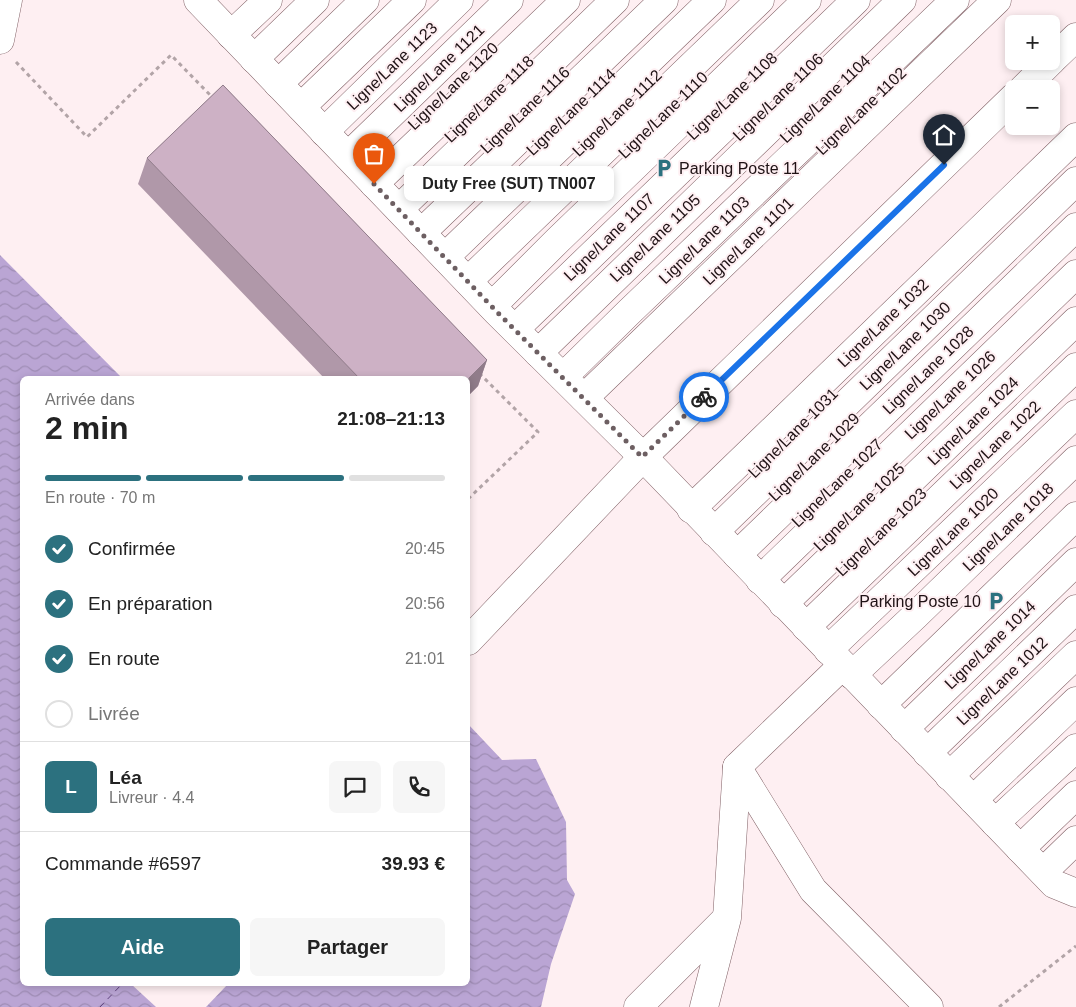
<!DOCTYPE html>
<html lang="fr">
<head>
<meta charset="utf-8">
<style>
	body { margin:0; font-family:Arial,sans-serif; background:#f6f6f6; color:#222; height:100vh; display:flex; flex-direction:column; font-size:19px; white-space:nowrap }
	* { box-sizing:border-box; margin:0 }
	p { font-size:16px; color:#767676 }
	.icon { flex:none; width:28px; height:28px; fill:none; stroke:currentColor; stroke-width:2; stroke-linecap:round; stroke-linejoin:round }
	.map { position:relative; flex:1; overflow:hidden }
	.sheet { position:absolute; left:20px; top:376px; width:450px; height:610px; display:flex; flex-direction:column; background:#fff; border-radius:8px; box-shadow:0 2px 8px #0003 }
	.sheet>* { flex:none }
	.buttons { position:absolute; left:1005px; top:15px; display:grid; gap:10px }
	.buttons a { display:grid; place-items:center; width:55px; height:55px; border-radius:8px; background:#fff; box-shadow:0 2px 8px #0003; font-size:25px }
	.pin { position:absolute; display:grid; place-items:center; width:42px; height:42px; color:#fff; margin:-51px -21px; border-radius:50% 50% 50% 0; rotate:-45deg; box-shadow:0 0 5px #0007 }
	.pin .icon { rotate:45deg }
	.courier { position:absolute; display:grid; place-items:center; width:50px; height:50px; margin:-25px; border:4px solid #1a73e8; border-radius:50%; background:#fff; color:#222; box-shadow:0 1px 6px #0007 }
	.bubble { position:absolute; height:35px; border-radius:8px; background:#fff; box-shadow:0 2px 8px #0003; font-size:16px; font-weight:700; line-height:35px; text-align:center }
	.head em { font-style:normal; font-weight:700 }
	.head div { display:flex; flex-direction:column-reverse }
	.head { display:flex; align-items:center; justify-content:space-between; height:85px; padding:0 25px }
	h1 { font-size:32px; font-weight:700; line-height:38px }
	.bar { display:grid; grid-template-columns:repeat(4,1fr); gap:8px 5px; align-content:center; height:60px; padding:0 25px }
	.bar i { height:6px; border-radius:4px; background:#e0e0e0 }
	.bar .active { background:#2c717f }
	.bar p { grid-column:span 4 }
	.line { display:flex; align-items:center; gap:12px; padding:0 25px; border-top:1px solid #e0e0e0 }
	.line div { flex:1 }
	.round { display:grid; place-items:center; flex:none; width:52px; height:52px; border-radius:8px; background:#f6f6f6 }
	ol { padding:0 25px; list-style:none }
	li { display:flex; align-items:center; gap:15px; height:55px }
	li p { margin-inline-start:auto }
	li .icon { padding:5px; border-radius:50%; background:#2c717f; color:#fff; stroke-width:4 }
	li:last-child { color:#767676 }
	li i { width:28px; height:28px; border:2px solid #e0e0e0; border-radius:50% }
	.action { display:flex; gap:10px; margin-top:auto; padding:10px 25px }
	.action a { flex:1; height:58px; border-radius:8px; background:#2c717f; color:#fff; font-size:20px; font-weight:700; line-height:58px; text-align:center }
	.action a+a { background:#f6f6f6; color:#222 }
	.map>svg:first-child { display:block }
	.water { fill:url(#water-waves) }
	.pier { fill:#feeff2 }
	.lines { fill:none; stroke-linecap:round; stroke-linejoin:round }
	.ferry { stroke:#60437f; stroke-width:1; stroke-dasharray:6 5; stroke-linecap:butt }
	.minor-casing { stroke:#806166; stroke-width:29 }
	.path { stroke:#b2a4a7; stroke-width:3; stroke-dasharray:4 4; stroke-linecap:butt }
	.minor { stroke:#fff; stroke-width:28 }
	.wall { fill:#b098a9 }
	.shaded-wall { fill:#907c8a }
	.building { fill:#cdb1c5; stroke:#907c8a }
	.done { stroke:#6d5f62; stroke-width:5; stroke-dasharray:0 9 }
	.route { stroke:#1a73e8; stroke-width:6 }
	.labels { text-anchor:middle; dominant-baseline:central; stroke-width:4; stroke-linejoin:round; paint-order:stroke }
	.street-label { font-size:16px; fill:#1f1215; stroke:#feeff2 }
	.poi-label { font-size:16px; fill:#1f1215; stroke:#feeff2; text-anchor:start }
</style>
</head>
<body>
<div class="map">
<svg width="1076" height="1007" viewBox="0 0 1076 1007">
	<defs>
		<pattern id="water-waves" width="16" height="10" patternUnits="userSpaceOnUse" patternTransform="scale(1.25)"><rect width="16" height="10" fill="#baa5d4"/><path d="M0 5q4-4 8 0t8 0" fill="none" stroke="#9f8db5"/></pattern>
	</defs>
	<rect width="100%" height="100%" fill="#feeff2"/>
	<polygon class="water" points="0,255 123,379 22,379 22,984 468,984 468,724 502,760 536,759 566,822 567,880 575,894 551,964 541,1007 0,1007"/>
	<polygon class="pier" points="131,984 228,984 206,1007 156,1007"/>
	<g class="lines">
		<polyline class="ferry" points="100,1007 122,984"/>
		<g class="minor-casing">
			<g id="minor">
				<polyline points="198,0 497,312 643,457 1054,884 1076,893"/>
				<polyline points="231,35 268,0"/>
				<polyline points="0,40 8,0"/>
				<polyline points="254,59 315,0"/>
				<polyline points="1051,61 1076,37"/>
				<polyline points="278,84 365,0"/>
				<polyline points="1023,89 1051,61"/>
				<polyline points="301,107 412,0"/>
				<polyline points="324,132 459,0"/>
				<polyline points="348,156 509,0"/>
				<polyline points="374,184 566,0"/>
				<polyline points="399,209 615,0"/>
				<polyline points="421,233 664,0"/>
				<polyline points="445,257 712,0"/>
				<polyline points="468,281 760,0"/>
				<polyline points="492,306 557,241 807,0"/>
				<polyline points="515,329 856,0"/>
				<polyline points="538,353 902,0"/>
				<polyline points="563,377 628,313 955,0"/>
				<polyline points="584,398 997,0"/>
				<polyline points="691,509 1076,137"/>
				<polyline points="714,532 1076,181"/>
				<polyline points="737,555 1076,227"/>
				<polyline points="760,580 1076,274"/>
				<polyline points="783,604 1076,321"/>
				<polyline points="806,627 1076,367"/>
				<polyline points="468,641 643,457 1014,97"/>
				<polyline points="828,650 1076,414"/>
				<polyline points="852,675 916,615 1076,460"/>
				<polyline points="881,705 1076,516"/>
				<polyline points="904,729 1076,562"/>
				<polyline points="927,753 1076,609"/>
				<polyline points="737,767 813,890 929,1007"/>
				<polyline points="949,776 1076,655"/>
				<polyline points="973,800 1076,701"/>
				<polyline points="995,823 1076,748"/>
				<polyline points="1020,849 1076,795"/>
				<polyline points="1043,872 1076,840"/>
				<polyline points="638,1007 726,919"/>
				<polyline points="704,1007 727,918 737,767 843,665"/>
			</g>
		</g>
		<g class="path">
			<polyline points="16,62 87,137 171,55 214,99"/>
			<polyline points="468,499 538,432 479,373"/>
			<polyline points="999,1007 1076,946"/>
		</g>
		<use href="#minor" class="minor"/>
	</g>
	<polygon class="wall" points="223,85 487,360 478,386 468,396 468,379 325,379 138,184 147,158"/>
	<polygon class="shaded-wall" points="487,360 478,386 468,396 468,379"/>
	<polygon class="building" points="223,85 487,360 468,379 360,379 147,158"/>
	<g class="lines">
		<polyline class="done" points="374,184 497,312 642,457 704,397"/>
		<polyline class="route" points="704,397 944,165"/>
	</g>
	<defs>
		<g id="parking-bare" transform="scale(1.5)"><path d="M-3.5-5.5H1a3.5 3.5 0 0 1 0 7H-1V5.5H-3.5ZM-1-3.4V-.6H.8a1.4 1.4 0 0 0 0-2.8Z" fill="#2c717f" stroke="#feeff2" stroke-width="2.5" paint-order="stroke"/></g>
	</defs>
	<g fill-rule="evenodd">
		<use href="#parking-bare" x="664" y="168"/>
		<use href="#parking-bare" x="996" y="601"/>
	</g>
	<g class="labels">
		<g class="street-label">
			<text transform="translate(392 66) rotate(-44)">Ligne/Lane 1123</text>
			<text transform="translate(439 68) rotate(-44)">Ligne/Lane 1121</text>
			<text transform="translate(453 86) rotate(-44)">Ligne/Lane 1120</text>
			<text transform="translate(732 96) rotate(-44)">Ligne/Lane 1108</text>
			<text transform="translate(778 97) rotate(-44)">Ligne/Lane 1106</text>
			<text transform="translate(489 99) rotate(-44)">Ligne/Lane 1118</text>
			<text transform="translate(825 99) rotate(-44)">Ligne/Lane 1104</text>
			<text transform="translate(525 110) rotate(-44)">Ligne/Lane 1116</text>
			<text transform="translate(861 111) rotate(-44)">Ligne/Lane 1102</text>
			<text transform="translate(571 112) rotate(-44)">Ligne/Lane 1114</text>
			<text transform="translate(617 113) rotate(-44)">Ligne/Lane 1112</text>
			<text transform="translate(663 115) rotate(-44)">Ligne/Lane 1110</text>
			<text transform="translate(609 237) rotate(-44)">Ligne/Lane 1107</text>
			<text transform="translate(655 238) rotate(-44)">Ligne/Lane 1105</text>
			<text transform="translate(704 240) rotate(-44)">Ligne/Lane 1103</text>
			<text transform="translate(748 241) rotate(-44)">Ligne/Lane 1101</text>
			<text transform="translate(883 323) rotate(-44)">Ligne/Lane 1032</text>
			<text transform="translate(905 346) rotate(-44)">Ligne/Lane 1030</text>
			<text transform="translate(928 370) rotate(-44)">Ligne/Lane 1028</text>
			<text transform="translate(950 395) rotate(-44)">Ligne/Lane 1026</text>
			<text transform="translate(973 421) rotate(-44)">Ligne/Lane 1024</text>
			<text transform="translate(793 433) rotate(-45)">Ligne/Lane 1031</text>
			<text transform="translate(995 445) rotate(-44)">Ligne/Lane 1022</text>
			<text transform="translate(814 457) rotate(-44)">Ligne/Lane 1029</text>
			<text transform="translate(837 483) rotate(-44)">Ligne/Lane 1027</text>
			<text transform="translate(859 507) rotate(-44)">Ligne/Lane 1025</text>
			<text transform="translate(1008 527) rotate(-44)">Ligne/Lane 1018</text>
			<text transform="translate(881 532) rotate(-44)">Ligne/Lane 1023</text>
			<text transform="translate(953 532) rotate(-44)">Ligne/Lane 1020</text>
			<text transform="translate(990 645) rotate(-44)">Ligne/Lane 1014</text>
			<text transform="translate(1002 681) rotate(-44)">Ligne/Lane 1012</text>
		</g>
		<g class="poi-label">
			<text x="679" y="168">Parking Poste 11</text>
			<text x="981" y="601" text-anchor="end">Parking Poste 10</text>
		</g>
	</g>
</svg>
<div class="buttons">
<a>+</a>
<a>−</a>
</div>
<div class="pin" style="left:374px;top:184px;background:#ea580c"><svg class="icon" aria-label="bag" viewBox="0 0 24 24"><path d="M5 8h14l-1 12H6zM9 8a3 3 0 0 1 6 0"/></svg></div>
<div class="pin" style="left:944px;top:165px;background:#1f2937"><svg class="icon" aria-label="home" viewBox="0 0 24 24"><path d="M3 11l9-7 9 7M6 9v11h12V9"/></svg></div>
<div class="courier" style="left:704px;top:397px"><svg class="icon" aria-label="bike" viewBox="0 0 24 24"><circle cx="6" cy="16" r="4"/><circle cx="18" cy="16" r="4"/><path d="M6 16l4-8h5l3 8M10 8l3 8H6M13 5h3"/></svg></div>
<div class="bubble" style="left:404px;top:166px;width:210px">Duty Free (SUT) TN007</div>
<section class="sheet">
<div class="head"><div><h1>2 min</h1><p>Arrivée dans</p></div><em>21:08–21:13</em></div>
<div class="bar"><i class="active"></i><i class="active"></i><i class="active"></i><i></i><p>En route · 70 m</p></div>
<ol>
<li><svg class="icon" aria-label="check" viewBox="0 0 24 24"><path d="M5 12l5 5 9-10"/></svg>Confirmée<p>20:45</p></li>
<li><svg class="icon" aria-label="check" viewBox="0 0 24 24"><path d="M5 12l5 5 9-10"/></svg>En préparation<p>20:56</p></li>
<li><svg class="icon" aria-label="check" viewBox="0 0 24 24"><path d="M5 12l5 5 9-10"/></svg>En route<p>21:01</p></li>
<li><i></i>Livrée</li>
</ol>
<div class="line" style="height:90px"><b class="round" style="background:#2c717f;color:#fff">L</b><div><b>Léa</b><p>Livreur · 4.4</p></div><a class="round"><svg class="icon" aria-label="chat" viewBox="0 0 24 24"><path d="M4 5h16v11H9l-5 4z"/></svg></a><a class="round"><svg class="icon" aria-label="phone" viewBox="0 0 24 24"><path d="M5 4h4l2 5-3 2q2 4 5 5l2-3 5 2v4C11 20 4 13 5 4z"/></svg></a></div>
<div class="line" style="height:65px"><div>Commande #6597</div><b>39.93 €</b></div>
<div class="action"><a>Aide</a><a>Partager</a></div>
</section>
</div>
</body>
</html>
